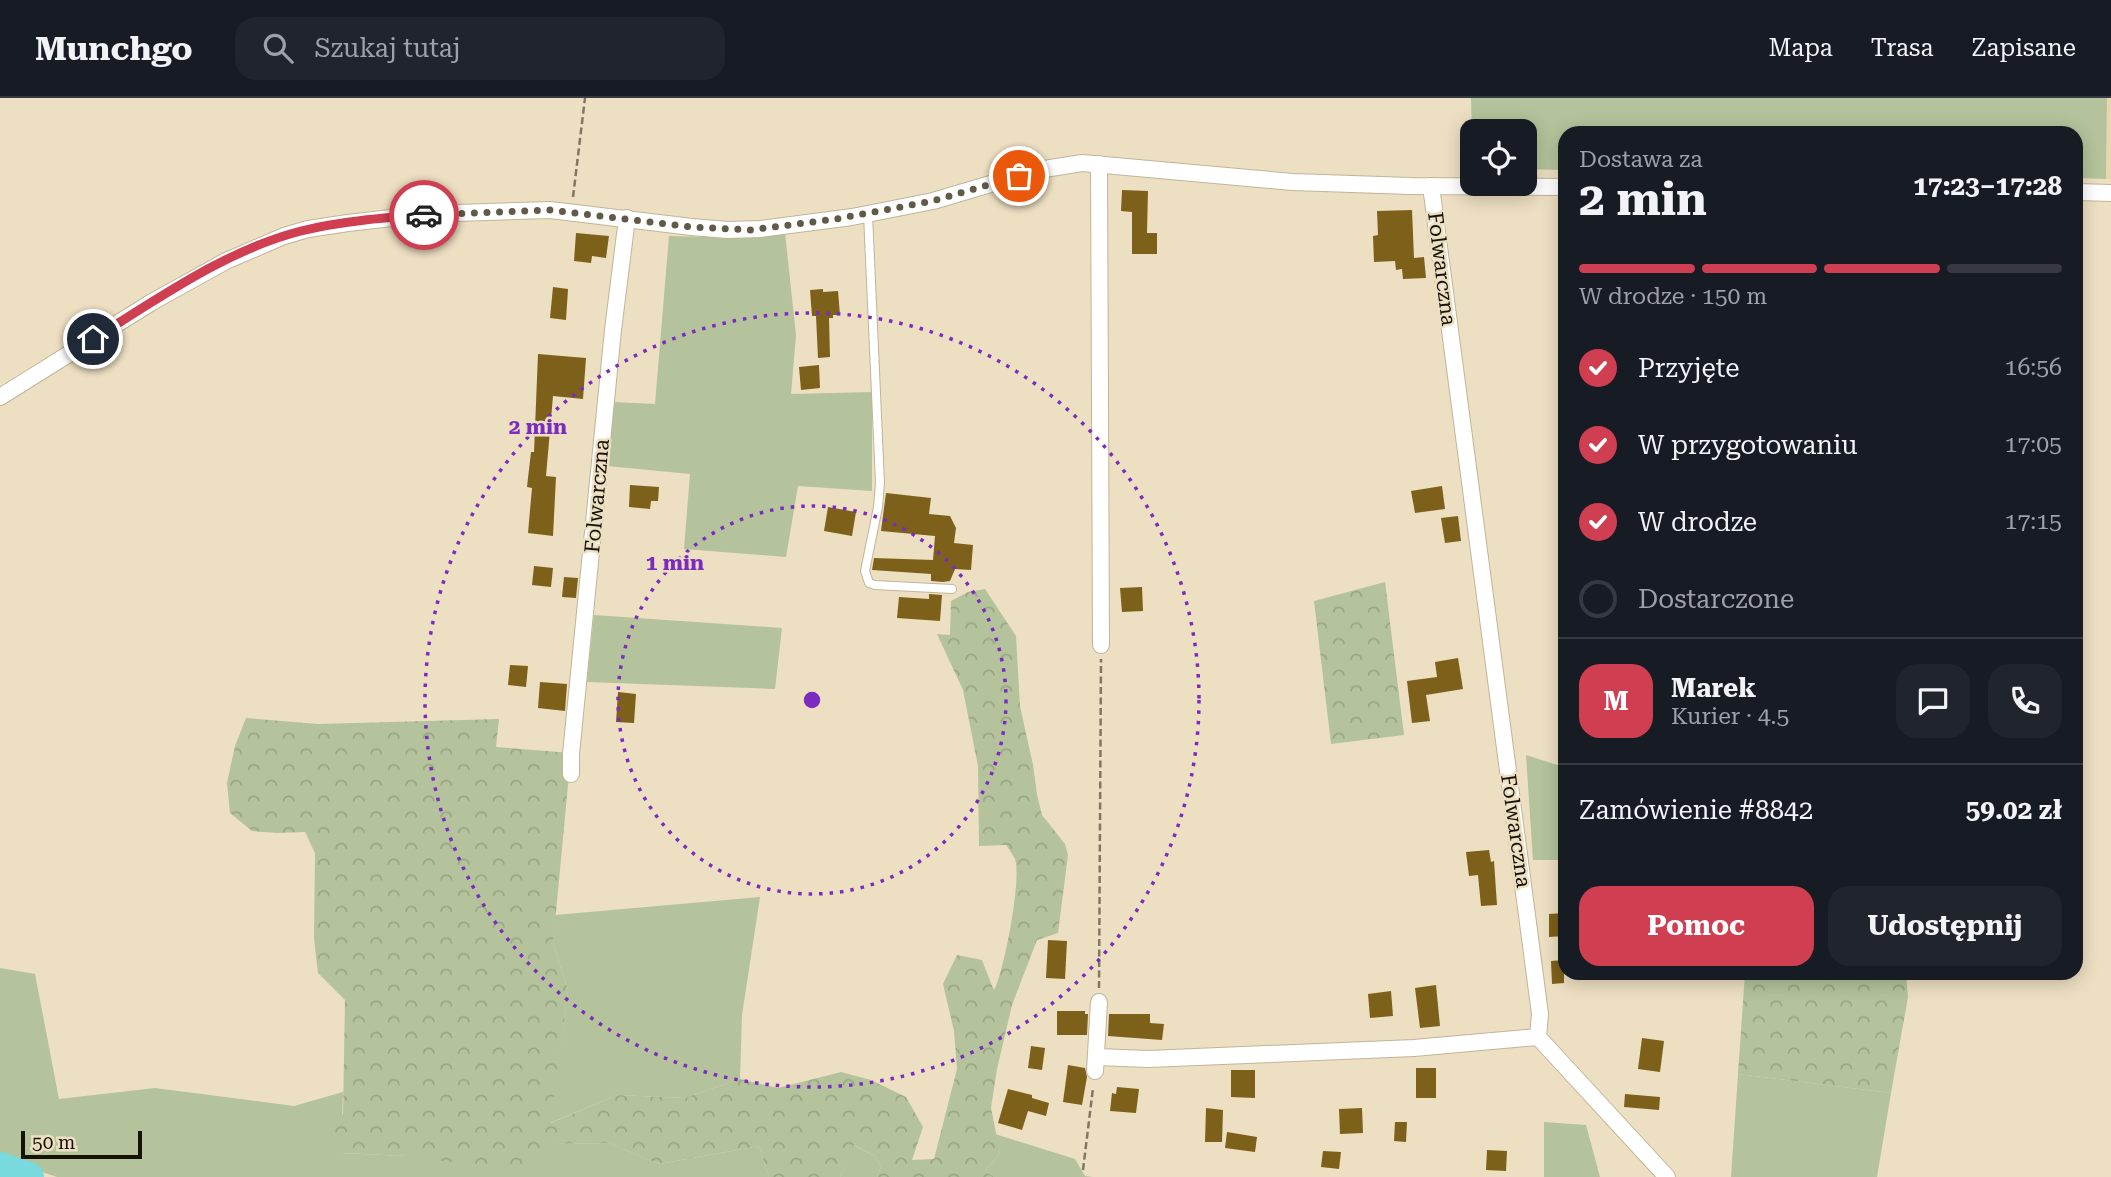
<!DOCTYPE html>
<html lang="pl">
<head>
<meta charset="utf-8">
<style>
	body { margin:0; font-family:"Roboto Serif",serif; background:#20242c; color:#f1f3f6; height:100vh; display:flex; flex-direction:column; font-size:26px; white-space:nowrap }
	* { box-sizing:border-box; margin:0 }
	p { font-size:23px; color:#9ea1a6 }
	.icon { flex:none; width:38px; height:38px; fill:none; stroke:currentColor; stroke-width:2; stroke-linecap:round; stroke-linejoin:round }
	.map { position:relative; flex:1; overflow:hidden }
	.drawer { position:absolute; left:1558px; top:28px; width:525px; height:854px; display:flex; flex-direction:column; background:#171b24; border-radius:21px; box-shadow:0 4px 18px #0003 }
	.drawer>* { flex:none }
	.fabs { position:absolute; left:1460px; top:21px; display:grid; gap:14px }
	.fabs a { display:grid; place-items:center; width:77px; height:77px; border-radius:14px; background:#171b24; box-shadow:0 4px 18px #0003; font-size:35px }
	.scale { position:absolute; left:21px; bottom:18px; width:121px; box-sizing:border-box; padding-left:7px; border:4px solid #171208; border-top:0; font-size:19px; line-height:24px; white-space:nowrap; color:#171208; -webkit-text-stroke:5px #eddfc2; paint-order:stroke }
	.pin { position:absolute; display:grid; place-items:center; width:60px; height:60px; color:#fff; margin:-30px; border:4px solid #fff; border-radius:50%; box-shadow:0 2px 7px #0007 }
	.courier { position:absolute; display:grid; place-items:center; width:70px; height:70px; margin:-35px; border:5px solid #cf3f51; border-radius:50%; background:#fff; color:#222; box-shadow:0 2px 9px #0007 }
	.head em { font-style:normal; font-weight:700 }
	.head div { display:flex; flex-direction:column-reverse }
	.head { display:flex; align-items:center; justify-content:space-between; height:119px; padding:0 21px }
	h1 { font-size:46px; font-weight:700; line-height:52px }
	.bar { display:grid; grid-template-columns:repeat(4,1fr); gap:10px 7px; align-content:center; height:84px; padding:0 21px }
	.bar i { height:9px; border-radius:5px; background:#363941 }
	.bar .on { background:#cf3f51 }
	.bar p { grid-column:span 4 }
	.line { display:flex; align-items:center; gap:18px; padding:0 21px; border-top:2px solid #363941 }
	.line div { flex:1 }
	.round { display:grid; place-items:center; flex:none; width:74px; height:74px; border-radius:21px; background:#20242c }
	ol { padding:0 21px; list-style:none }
	li { display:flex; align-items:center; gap:21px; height:77px }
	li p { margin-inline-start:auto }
	li .icon { padding:7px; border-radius:50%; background:#cf3f51; color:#fff; stroke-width:4 }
	li:last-child { color:#9ea1a6 }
	li i { width:38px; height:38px; border:4px solid #363941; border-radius:50% }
	.button { display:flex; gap:14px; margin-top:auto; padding:14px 21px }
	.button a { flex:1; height:80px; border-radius:21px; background:#cf3f51; color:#fff; font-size:28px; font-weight:700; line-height:80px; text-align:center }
	.button a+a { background:#20242c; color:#f1f3f6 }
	header { display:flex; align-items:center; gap:42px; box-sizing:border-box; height:98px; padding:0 35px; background:#171b24; border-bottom:2px solid #363941 }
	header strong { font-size:33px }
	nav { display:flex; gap:38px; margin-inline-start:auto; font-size:24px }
	.search { width:490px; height:63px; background:#20242c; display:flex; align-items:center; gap:18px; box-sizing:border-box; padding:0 24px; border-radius:21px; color:#9ea1a6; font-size:26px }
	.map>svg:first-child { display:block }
	.built { fill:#e7d6b1 }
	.grass { fill:#b4c39b }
	.forest { fill:url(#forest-crowns) }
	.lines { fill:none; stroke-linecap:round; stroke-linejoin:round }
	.river { stroke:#78dadd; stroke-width:30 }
	.building { fill:#7d6019 }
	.lane-casing { stroke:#c2b498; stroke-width:10 }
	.street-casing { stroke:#c2b498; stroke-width:18 }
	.path { stroke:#807763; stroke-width:2.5; stroke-dasharray:7 3.5; stroke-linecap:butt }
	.lane { stroke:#fff; stroke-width:8 }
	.street { stroke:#fff; stroke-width:16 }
	.done { stroke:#625a49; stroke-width:7; stroke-dasharray:0 12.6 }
	.route { stroke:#cf3f51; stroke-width:9 }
	.ring { fill:none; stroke:#7b2cbf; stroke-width:3.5; stroke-dasharray:3.5 7 }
	.labels { text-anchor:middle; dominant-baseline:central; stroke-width:5; stroke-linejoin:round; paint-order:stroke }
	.street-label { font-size:21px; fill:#171208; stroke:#eddfc2 }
	.centre { fill:#7b2cbf; stroke:#eddfc2; stroke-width:3.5 }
	.ring-label { font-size:21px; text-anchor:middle; font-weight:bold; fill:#7b2cbf; stroke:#eddfc2; stroke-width:5; stroke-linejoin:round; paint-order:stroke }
</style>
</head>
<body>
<header>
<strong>Munchgo</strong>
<div class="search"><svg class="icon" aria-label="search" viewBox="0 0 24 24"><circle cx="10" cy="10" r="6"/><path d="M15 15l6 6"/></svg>Szukaj tutaj</div>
<nav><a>Mapa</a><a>Trasa</a><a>Zapisane</a></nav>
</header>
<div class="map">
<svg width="2111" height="1079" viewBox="0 0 2111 1079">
	<defs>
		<pattern id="forest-crowns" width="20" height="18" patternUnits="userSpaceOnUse" patternTransform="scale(1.75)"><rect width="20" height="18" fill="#b4c39b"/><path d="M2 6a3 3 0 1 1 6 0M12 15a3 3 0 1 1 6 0" fill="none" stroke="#9aa684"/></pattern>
	</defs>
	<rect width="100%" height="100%" fill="#eddfc2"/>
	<polygon class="built" points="2107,0 2111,0 2111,81 2106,81"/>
	<g class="grass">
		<polygon points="1471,0 2107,0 2106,81 2076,80 2076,35 1564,35 1564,72 1524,71 1524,33 1472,33 1472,37"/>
		<polygon points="785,135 796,237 791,296 872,294 872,393 798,388 786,459 684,451 690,376 607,368 613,304 655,306 669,138 743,140"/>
		<polygon points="594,517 782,530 775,591 587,584"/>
		<polygon points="1526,657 1564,669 1564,762 1533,762"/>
		<polygon points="760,799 742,917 740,981 685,1000 617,997 550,1025 568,892 553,846 555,817"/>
		<polygon points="0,870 35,876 59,1001 155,990 294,1008 343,994 341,1055 406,1058 554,1046 609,1045 659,1066 759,1048 769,1079 57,1079 0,1060"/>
		<polygon points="1738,976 1891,995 1877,1079 1731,1079"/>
		<polygon points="1544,1024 1586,1027 1600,1079 1544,1079"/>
		<polygon points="995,1036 1075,1061 1085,1078 1093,1079 994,1079 985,1073 1000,1055"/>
		<polygon points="853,1047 875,1058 881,1069 877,1079 840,1079"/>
	</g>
	<g class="forest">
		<polygon points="1385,484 1404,637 1331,646 1314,503"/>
		<path d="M985,491l31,47 4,70 13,59 4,30 5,20 23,29 3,11 -10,78 -21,7 -25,65 -15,64 -6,39 9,45 -15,18 9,6h-117l4,-10 -6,-11 -21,-11 -14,32h-71l-10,-31 -100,18 -50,-21 -55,1 -19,29 -129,-17 -65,-3 -29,-23 31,-16 2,-114 -27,-27 -4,-34 1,-86 -10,-21 -28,1 -25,-2 -22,-18 -3,-30 8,-37 11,-28 72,6 181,-5 -3,28 75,6 -18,191 15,46 -17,133 66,-28 68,3 55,-19 38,9 63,-16 30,8 35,17 17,30 -11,33 22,-1 23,-90 -3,-38 -11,-47 14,-29 25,5 12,31c10,-19 28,-113 21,-132 -2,-4 -6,-10 -9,-14l-27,1 -1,-80 -15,-76 -26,-56 13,1 1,-34 17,-9z"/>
		<polygon points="1745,875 1906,875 1908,899 1891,995 1738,976"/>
	</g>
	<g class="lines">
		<polyline class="river" points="0,1069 29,1079"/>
	</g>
	<g class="building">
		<polygon points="1122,92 1148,93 1147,135 1157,135 1157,156 1132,156 1132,114 1121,113"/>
		<polygon points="1412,112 1414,160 1424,159 1426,180 1403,181 1402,171 1396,172 1395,163 1374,164 1373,138 1378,137 1377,113"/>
		<polygon points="576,135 609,138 606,160 592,158 591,165 574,163"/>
		<polygon points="553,189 568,191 566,222 550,220"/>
		<polygon points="823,191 823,194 838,193 840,217 833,217 833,220 829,220 830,259 818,260 816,218 812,218 810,192"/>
		<polygon points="538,256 586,260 583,301 553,298 546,378 556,379 553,438 528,435 532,390 527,389 531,354 534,354"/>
		<polygon points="819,267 820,290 801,292 799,269"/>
		<polygon points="630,387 659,389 658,403 651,403 650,411 629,409"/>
		<polygon points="1442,388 1445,411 1415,415 1411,393"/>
		<polygon points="886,395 931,400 929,416 950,418 956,430 954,445 973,447 971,472 955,471 950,483 943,484 931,483 931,476 872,472 874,460 933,462 935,438 881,433"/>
		<polygon points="828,409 856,414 852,438 824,433"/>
		<polygon points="1458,418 1461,443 1445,445 1441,420"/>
		<polygon points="534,468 553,470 551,489 532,487"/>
		<polygon points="564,479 578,480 576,500 562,499"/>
		<polygon points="1142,489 1143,513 1122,514 1120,490"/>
		<polygon points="929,496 942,497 940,523 897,520 899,499 929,501"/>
		<polygon points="1458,560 1463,591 1426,597 1430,623 1412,625 1407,583 1437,579 1435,564"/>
		<polygon points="510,567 528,568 526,589 508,587"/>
		<polygon points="540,584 567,586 565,613 538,610"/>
		<polygon points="618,594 636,596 634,625 616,624"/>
		<polygon points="1489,752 1491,764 1494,763 1497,807 1481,808 1478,777 1469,778 1466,754"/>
		<polygon points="1564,815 1564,838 1549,839 1549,816"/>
		<polygon points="1048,842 1067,843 1065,881 1046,880"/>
		<polygon points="1564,862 1564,885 1552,886 1551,863"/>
		<polygon points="1436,887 1440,928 1420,930 1415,890"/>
		<polygon points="1391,893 1393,918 1370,920 1368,896"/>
		<polygon points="1057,913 1085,913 1085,916 1088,916 1087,937 1057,937"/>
		<polygon points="1109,916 1150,916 1150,925 1164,926 1162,942 1108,938"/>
		<polygon points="1642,940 1664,943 1660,974 1638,971"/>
		<polygon points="1031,948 1045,950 1042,972 1028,970"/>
		<polygon points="1068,967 1085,970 1087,979 1082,1007 1063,1004"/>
		<rect x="1416" y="970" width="20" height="30"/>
		<polygon points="1231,972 1255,972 1255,1000 1231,999"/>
		<polygon points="1117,989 1139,991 1136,1015 1110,1013 1112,995 1116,996"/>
		<polygon points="1008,991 1032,997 1032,1000 1049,1005 1046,1018 1028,1013 1022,1032 998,1025"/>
		<polygon points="1625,996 1660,999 1659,1012 1624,1009"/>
		<polygon points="1206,1010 1223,1012 1222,1044 1205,1044"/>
		<polygon points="1362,1010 1363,1035 1340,1036 1339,1011"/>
		<polygon points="1395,1024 1407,1024 1406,1044 1394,1043"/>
		<polygon points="1227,1034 1257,1039 1255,1054 1225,1050"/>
		<polygon points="1487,1052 1507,1053 1506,1073 1486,1072"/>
		<polygon points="1323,1053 1341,1054 1339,1071 1321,1069"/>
	</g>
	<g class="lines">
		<g class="lane-casing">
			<polyline id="lane" points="868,116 880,385 878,409 865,473 869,485 875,487 952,491"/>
		</g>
		<g class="street-casing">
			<g id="street">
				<polyline points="1099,66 1101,547"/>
				<polyline points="2076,94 2111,95"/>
				<polyline points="0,299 152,204 226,163 284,138 308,131 348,125 426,116 550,112 692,129 728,132 760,131 852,119 933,103 1038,72 1082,65 1293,84 1410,88 1564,89"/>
				<polyline points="571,676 571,656 613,232 627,120"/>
				<polyline points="1538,939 1667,1079"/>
				<polyline points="1097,959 1148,961 1414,950 1538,939 1540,916 1431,88"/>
				<polyline points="1095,973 1099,904"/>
			</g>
		</g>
		<g class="path">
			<polyline points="573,99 585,0"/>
			<polyline points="1099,890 1101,561"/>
			<polyline points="1083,1072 1093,990"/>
		</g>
		<use href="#lane" class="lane"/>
		<use href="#street" class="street"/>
	</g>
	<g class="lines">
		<polyline class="done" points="424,117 550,112 692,129 750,132 836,121 933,103 1019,78"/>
		<path class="route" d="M93,241c65,-40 133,-89 208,-108 40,-10 82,-13 123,-16"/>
	</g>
	<g class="ring">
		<circle cx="812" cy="602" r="194"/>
		<circle cx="812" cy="602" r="387"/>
	</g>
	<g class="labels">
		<g class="street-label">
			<text transform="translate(1442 171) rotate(83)">Folwarczna</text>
			<text transform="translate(597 398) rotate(-85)">Folwarczna</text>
			<text transform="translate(1516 733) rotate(82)">Folwarczna</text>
		</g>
	</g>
	<circle cx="812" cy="602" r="10" class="centre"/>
	<g class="ring-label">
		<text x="538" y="336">2 min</text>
		<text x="675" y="472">1 min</text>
	</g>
</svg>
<div class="fabs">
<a><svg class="icon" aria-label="locate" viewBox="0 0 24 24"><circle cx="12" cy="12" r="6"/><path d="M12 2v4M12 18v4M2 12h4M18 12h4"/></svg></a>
</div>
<div class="scale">50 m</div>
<div class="pin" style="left:1019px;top:78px;background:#ea580c"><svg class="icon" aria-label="bag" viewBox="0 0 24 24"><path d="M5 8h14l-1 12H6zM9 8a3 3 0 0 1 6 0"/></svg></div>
<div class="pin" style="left:93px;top:241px;background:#1f2937"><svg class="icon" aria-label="home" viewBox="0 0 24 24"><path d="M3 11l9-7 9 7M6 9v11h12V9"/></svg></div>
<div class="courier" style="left:424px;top:117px"><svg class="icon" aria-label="car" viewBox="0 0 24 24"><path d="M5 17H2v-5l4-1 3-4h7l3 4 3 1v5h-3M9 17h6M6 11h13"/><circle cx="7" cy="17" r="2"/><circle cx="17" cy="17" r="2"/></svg></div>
<section class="drawer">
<div class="head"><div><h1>2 min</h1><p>Dostawa za</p></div><em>17:23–17:28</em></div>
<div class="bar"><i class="on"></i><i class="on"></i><i class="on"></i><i></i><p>W drodze · 150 m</p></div>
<ol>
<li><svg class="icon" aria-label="check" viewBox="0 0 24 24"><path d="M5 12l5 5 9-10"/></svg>Przyjęte<p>16:56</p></li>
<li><svg class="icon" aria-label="check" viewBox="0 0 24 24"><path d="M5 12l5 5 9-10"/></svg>W przygotowaniu<p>17:05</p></li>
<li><svg class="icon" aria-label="check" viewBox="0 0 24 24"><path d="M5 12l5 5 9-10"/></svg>W drodze<p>17:15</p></li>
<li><i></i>Dostarczone</li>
</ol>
<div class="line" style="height:126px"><b class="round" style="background:#cf3f51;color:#fff">M</b><div><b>Marek</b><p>Kurier · 4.5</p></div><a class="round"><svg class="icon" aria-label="chat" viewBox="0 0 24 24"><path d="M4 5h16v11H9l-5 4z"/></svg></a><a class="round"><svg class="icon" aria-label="phone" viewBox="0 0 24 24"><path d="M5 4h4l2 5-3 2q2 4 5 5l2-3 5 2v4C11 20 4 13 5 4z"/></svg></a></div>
<div class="line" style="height:91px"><div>Zamówienie #8842</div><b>59.02 zł</b></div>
<div class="button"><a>Pomoc</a><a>Udostępnij</a></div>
</section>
</div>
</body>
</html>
